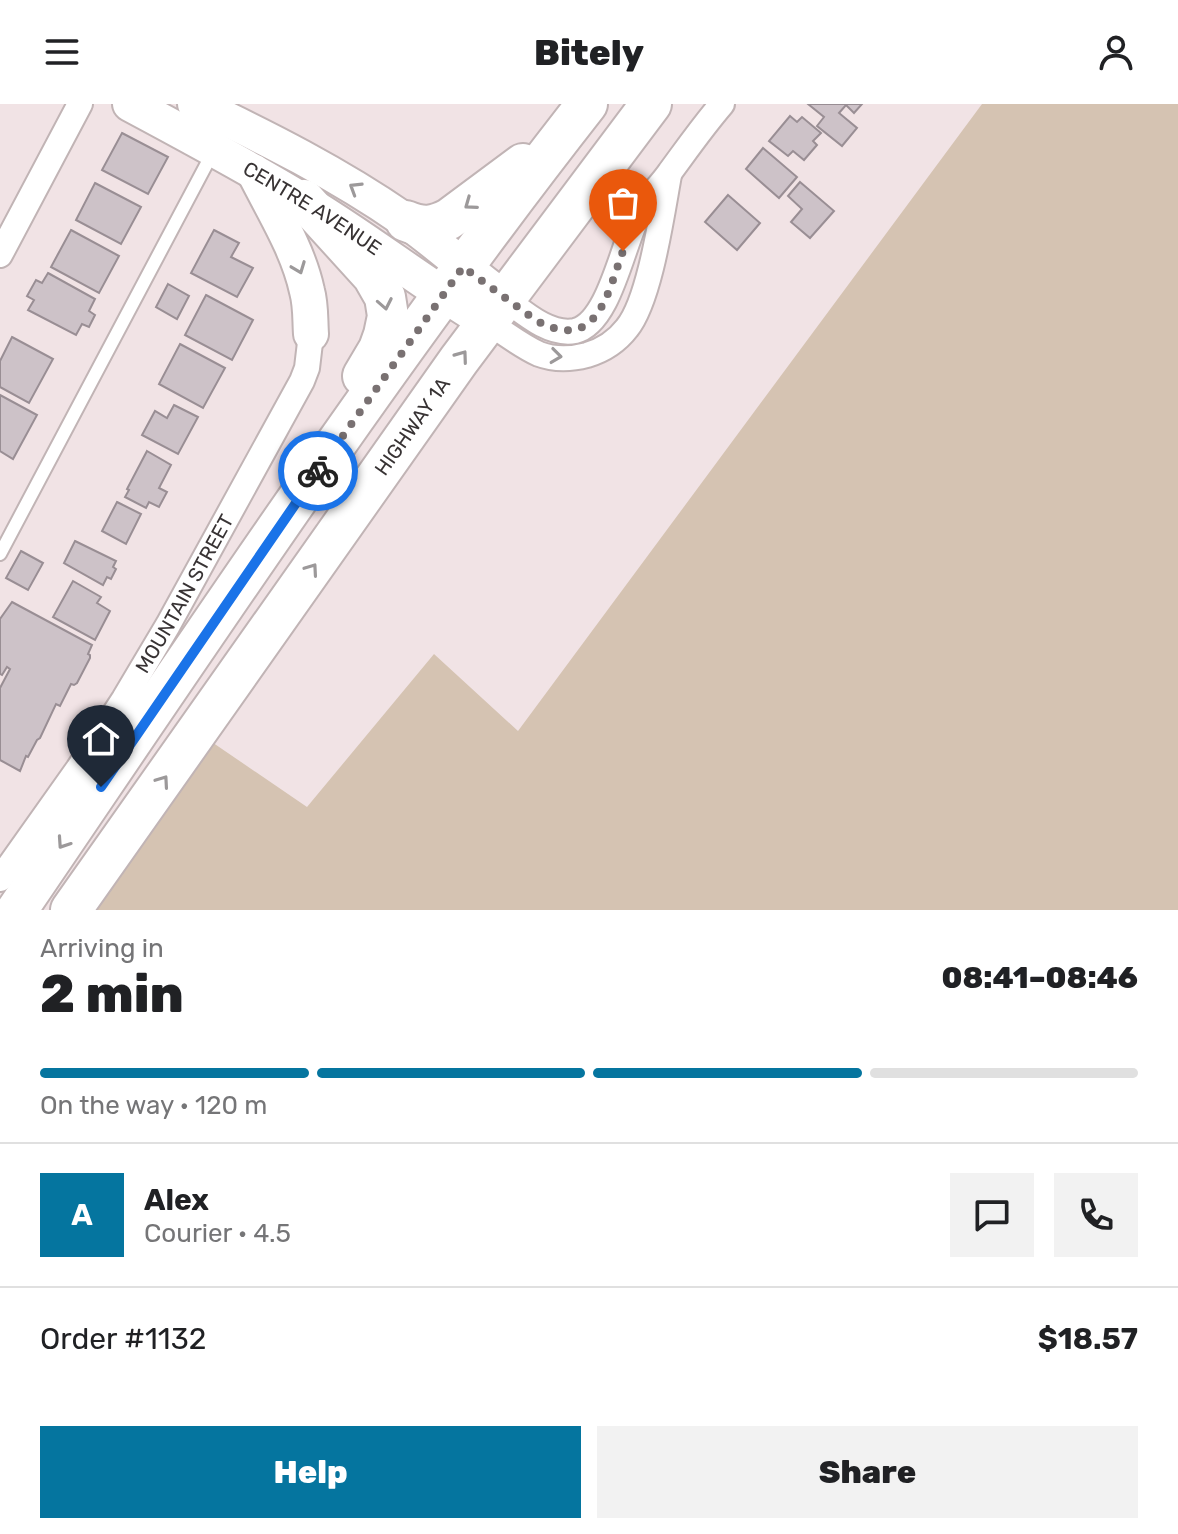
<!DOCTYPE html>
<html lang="en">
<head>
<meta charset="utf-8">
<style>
	body { margin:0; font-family:Rubik,sans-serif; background:#f2f2f2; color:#202124; height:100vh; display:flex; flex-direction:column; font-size:30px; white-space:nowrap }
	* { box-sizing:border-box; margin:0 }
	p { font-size:26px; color:#757577 }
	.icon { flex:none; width:44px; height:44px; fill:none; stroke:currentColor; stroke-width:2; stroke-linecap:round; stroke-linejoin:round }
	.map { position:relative; height:806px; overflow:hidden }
	.sheet { display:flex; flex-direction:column; background:#fff; flex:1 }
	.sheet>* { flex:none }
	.pin { position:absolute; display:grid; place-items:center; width:68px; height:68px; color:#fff; margin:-82px -34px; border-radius:50% 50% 50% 0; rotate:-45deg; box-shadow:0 0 8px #0007 }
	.pin .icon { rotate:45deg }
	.courier { position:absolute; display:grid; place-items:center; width:80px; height:80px; margin:-40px; border:6px solid #1a73e8; border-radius:50%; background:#fff; color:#222; box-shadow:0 2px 10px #0007 }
	.overview em { font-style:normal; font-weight:800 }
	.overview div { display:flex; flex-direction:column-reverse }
	.overview { display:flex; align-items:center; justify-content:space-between; height:136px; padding:0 40px }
	h1 { font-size:52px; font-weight:800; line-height:60px }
	.bar { display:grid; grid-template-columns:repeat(4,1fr); gap:12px 8px; align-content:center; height:96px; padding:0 40px }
	.bar i { height:10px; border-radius:6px; background:#e0e0e0 }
	.bar .active { background:#05759f }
	.bar p { grid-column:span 4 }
	.line { display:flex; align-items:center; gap:20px; padding:0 40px; border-top:2px solid #e0e0e0 }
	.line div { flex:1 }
	.round { display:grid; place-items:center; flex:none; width:84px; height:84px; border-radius:0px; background:#f2f2f2 }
	.action { display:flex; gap:16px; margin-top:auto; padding:16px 40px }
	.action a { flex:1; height:92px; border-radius:0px; background:#05759f; color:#fff; font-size:32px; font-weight:800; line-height:92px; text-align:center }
	.action a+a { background:#f2f2f2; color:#202124 }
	header { display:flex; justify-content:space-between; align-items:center; height:104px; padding:0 40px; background:#fff; font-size:36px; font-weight:800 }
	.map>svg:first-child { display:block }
	.green { fill:#d5c3b2 }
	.building { fill:#cdc2c8; stroke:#998e94; stroke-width:2 }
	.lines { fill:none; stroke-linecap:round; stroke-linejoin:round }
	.lane-casing { stroke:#c1b4b5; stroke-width:16 }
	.street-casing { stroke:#c1b4b5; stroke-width:28 }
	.secondary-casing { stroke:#c1b4b5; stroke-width:38 }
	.primary-casing { stroke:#c1b4b5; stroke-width:44 }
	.lane { stroke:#fff; stroke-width:12 }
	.street { stroke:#fff; stroke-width:24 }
	.secondary { stroke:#fff; stroke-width:34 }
	.primary { stroke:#fff; stroke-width:40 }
	.oneway { stroke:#9c999a }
	.done { stroke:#797172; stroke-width:8; stroke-dasharray:0 14.4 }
	.route { stroke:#1a73e8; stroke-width:10 }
	.labels { text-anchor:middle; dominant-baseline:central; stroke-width:6; stroke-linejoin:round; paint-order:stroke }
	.street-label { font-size:20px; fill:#383334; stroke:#fff }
</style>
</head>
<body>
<header><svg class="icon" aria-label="menu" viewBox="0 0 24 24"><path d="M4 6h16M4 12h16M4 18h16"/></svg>Bitely<svg class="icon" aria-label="person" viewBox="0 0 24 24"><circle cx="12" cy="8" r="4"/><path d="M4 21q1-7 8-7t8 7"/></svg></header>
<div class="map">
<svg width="1178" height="806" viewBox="0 0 1178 806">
	<rect width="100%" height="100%" fill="#f1e3e5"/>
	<polygon class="green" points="982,0 1178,0 1178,806 83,806 203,632 307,703 434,550 518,627"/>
	<g class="building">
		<polygon points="808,0 862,0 854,9 846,1 839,9 857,24 842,42 817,22 824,13"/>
		<polygon points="790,12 797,18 802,13 821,29 813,37 817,41 804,56 793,47 788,52 769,37"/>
		<polygon points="122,29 168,53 148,90 102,66"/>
		<polygon points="763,44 797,73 779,94 746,65"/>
		<polygon points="800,78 834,107 810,134 791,118 802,105 788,92"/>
		<polygon points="95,79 141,103 121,140 76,116"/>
		<polygon points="728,91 760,119 737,146 705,118"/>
		<polygon points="71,126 119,152 99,189 51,163"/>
		<polygon points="214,126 239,139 231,153 253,164 237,193 191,169"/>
		<polygon points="48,169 95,195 89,207 95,211 89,223 82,220 76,231 28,206 34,196 27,192 36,176 42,179"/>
		<polygon points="168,180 189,192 177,215 156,203"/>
		<polygon points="206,191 253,216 232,256 185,231"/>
		<polygon points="12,233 53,255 29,299 0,283 0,257"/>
		<polygon points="180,240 225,264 203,304 159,280"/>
		<polygon points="0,291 37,311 13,355 0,347"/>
		<polygon points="174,301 198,313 178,350 142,331 155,307 167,314"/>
		<polygon points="147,347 171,361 159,384 167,388 159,403 149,398 146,404 125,393 129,386 127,385"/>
		<polygon points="117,398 141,410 126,440 102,427"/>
		<polygon points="75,437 116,457 113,463 116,465 111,475 107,473 103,481 64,459"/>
		<polygon points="21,447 43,459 28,486 6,474"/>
		<polygon points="73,477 101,493 97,499 110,507 95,536 53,513"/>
		<polygon points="12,498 92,541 88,550 90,551 90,554 77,579 74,581 71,580 60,602 56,600 40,634 37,636 28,653 26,652 20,667 0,656 0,584 10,565 7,563 2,571 0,570 0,515"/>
	</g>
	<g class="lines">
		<g class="lane-casing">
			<polyline id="lane" points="0,450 213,48"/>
		</g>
		<g class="street-casing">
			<g id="street">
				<polyline points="0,151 80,0"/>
				<path d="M504,194c19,14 45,38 71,33 35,-8 48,-90 65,-120 8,-14 21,-26 30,-39 17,-23 33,-46 52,-68"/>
				<path d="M487,218c17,10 34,24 52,32 16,6 33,5 48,1 17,-5 30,-14 40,-27 23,-28 35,-115 42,-153"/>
				<path id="s1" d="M0,775l78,-110 46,-70 44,-74 134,-244 5,-13 4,-34"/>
			</g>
		</g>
		<g class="secondary-casing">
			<g id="secondary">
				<path id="s2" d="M130,0c58,31 116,62 172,96 64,38 121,84 185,122"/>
				<path d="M195,0c72,34 143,70 208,115 35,24 66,54 101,79"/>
				<path d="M254,68c19,38 44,77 53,119 4,14 3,29 4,43"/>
			</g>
		</g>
		<g class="primary-casing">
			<g id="primary">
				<polyline points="304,96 373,172 385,193 388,212 384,231 379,245 363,272"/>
				<path d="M406,117c17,7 27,6 43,-2l74,-55"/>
				<path d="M17,806c185,-272 367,-547 570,-806"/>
				<path id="s3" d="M71,806l388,-550 192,-256"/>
			</g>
		</g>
		<use href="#lane" class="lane"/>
		<use href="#street" class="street"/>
		<use href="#secondary" class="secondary"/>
		<use href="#primary" class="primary"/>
	</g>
	<defs><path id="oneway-chevron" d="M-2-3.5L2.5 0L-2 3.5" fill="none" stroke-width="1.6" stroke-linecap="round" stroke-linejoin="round" transform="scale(2)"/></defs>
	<g class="oneway">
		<use href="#oneway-chevron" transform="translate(355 84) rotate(-148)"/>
		<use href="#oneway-chevron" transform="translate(470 100) rotate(144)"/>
		<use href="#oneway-chevron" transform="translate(299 164) rotate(69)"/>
		<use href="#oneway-chevron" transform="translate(385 200) rotate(79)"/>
		<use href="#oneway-chevron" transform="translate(462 252) rotate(-54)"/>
		<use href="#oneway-chevron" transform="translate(556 252) rotate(7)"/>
		<use href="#oneway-chevron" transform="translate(312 465) rotate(-55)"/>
		<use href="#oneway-chevron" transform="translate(163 677) rotate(-55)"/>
		<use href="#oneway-chevron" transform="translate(63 739) rotate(124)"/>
	</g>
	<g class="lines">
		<path class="done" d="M318,367l145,-204 74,54c60,32 70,-26 86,-70"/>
		<polyline class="route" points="101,683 318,367"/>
	</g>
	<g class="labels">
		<g class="street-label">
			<text stroke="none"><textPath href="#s2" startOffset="210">CENTRE AVENUE</textPath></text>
			<text stroke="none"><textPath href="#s3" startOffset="592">HIGHWAY 1A</textPath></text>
			<text stroke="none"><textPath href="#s1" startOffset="340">MOUNTAIN STREET</textPath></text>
		</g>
	</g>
</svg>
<div class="pin" style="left:623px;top:147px;background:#ea580c"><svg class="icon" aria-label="bag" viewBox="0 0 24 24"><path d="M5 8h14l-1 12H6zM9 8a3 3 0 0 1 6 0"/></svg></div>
<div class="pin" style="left:101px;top:683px;background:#1f2937"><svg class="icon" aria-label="home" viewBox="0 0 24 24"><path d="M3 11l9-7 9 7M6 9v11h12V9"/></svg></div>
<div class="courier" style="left:318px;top:367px"><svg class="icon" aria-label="bike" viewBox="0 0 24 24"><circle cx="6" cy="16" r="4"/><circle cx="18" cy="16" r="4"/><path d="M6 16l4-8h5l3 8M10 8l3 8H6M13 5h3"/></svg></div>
</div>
<section class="sheet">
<div class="overview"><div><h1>2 min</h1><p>Arriving in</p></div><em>08:41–08:46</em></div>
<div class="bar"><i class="active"></i><i class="active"></i><i class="active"></i><i></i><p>On the way · 120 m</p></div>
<div class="line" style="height:144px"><b class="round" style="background:#05759f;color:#fff">A</b><div><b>Alex</b><p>Courier · 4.5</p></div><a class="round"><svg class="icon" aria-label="chat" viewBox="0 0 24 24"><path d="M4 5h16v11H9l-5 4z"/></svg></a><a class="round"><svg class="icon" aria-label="phone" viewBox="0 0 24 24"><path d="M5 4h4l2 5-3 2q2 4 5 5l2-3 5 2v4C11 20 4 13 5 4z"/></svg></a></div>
<div class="line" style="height:104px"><div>Order #1132</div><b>$18.57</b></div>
<div class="action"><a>Help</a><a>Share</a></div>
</section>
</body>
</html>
